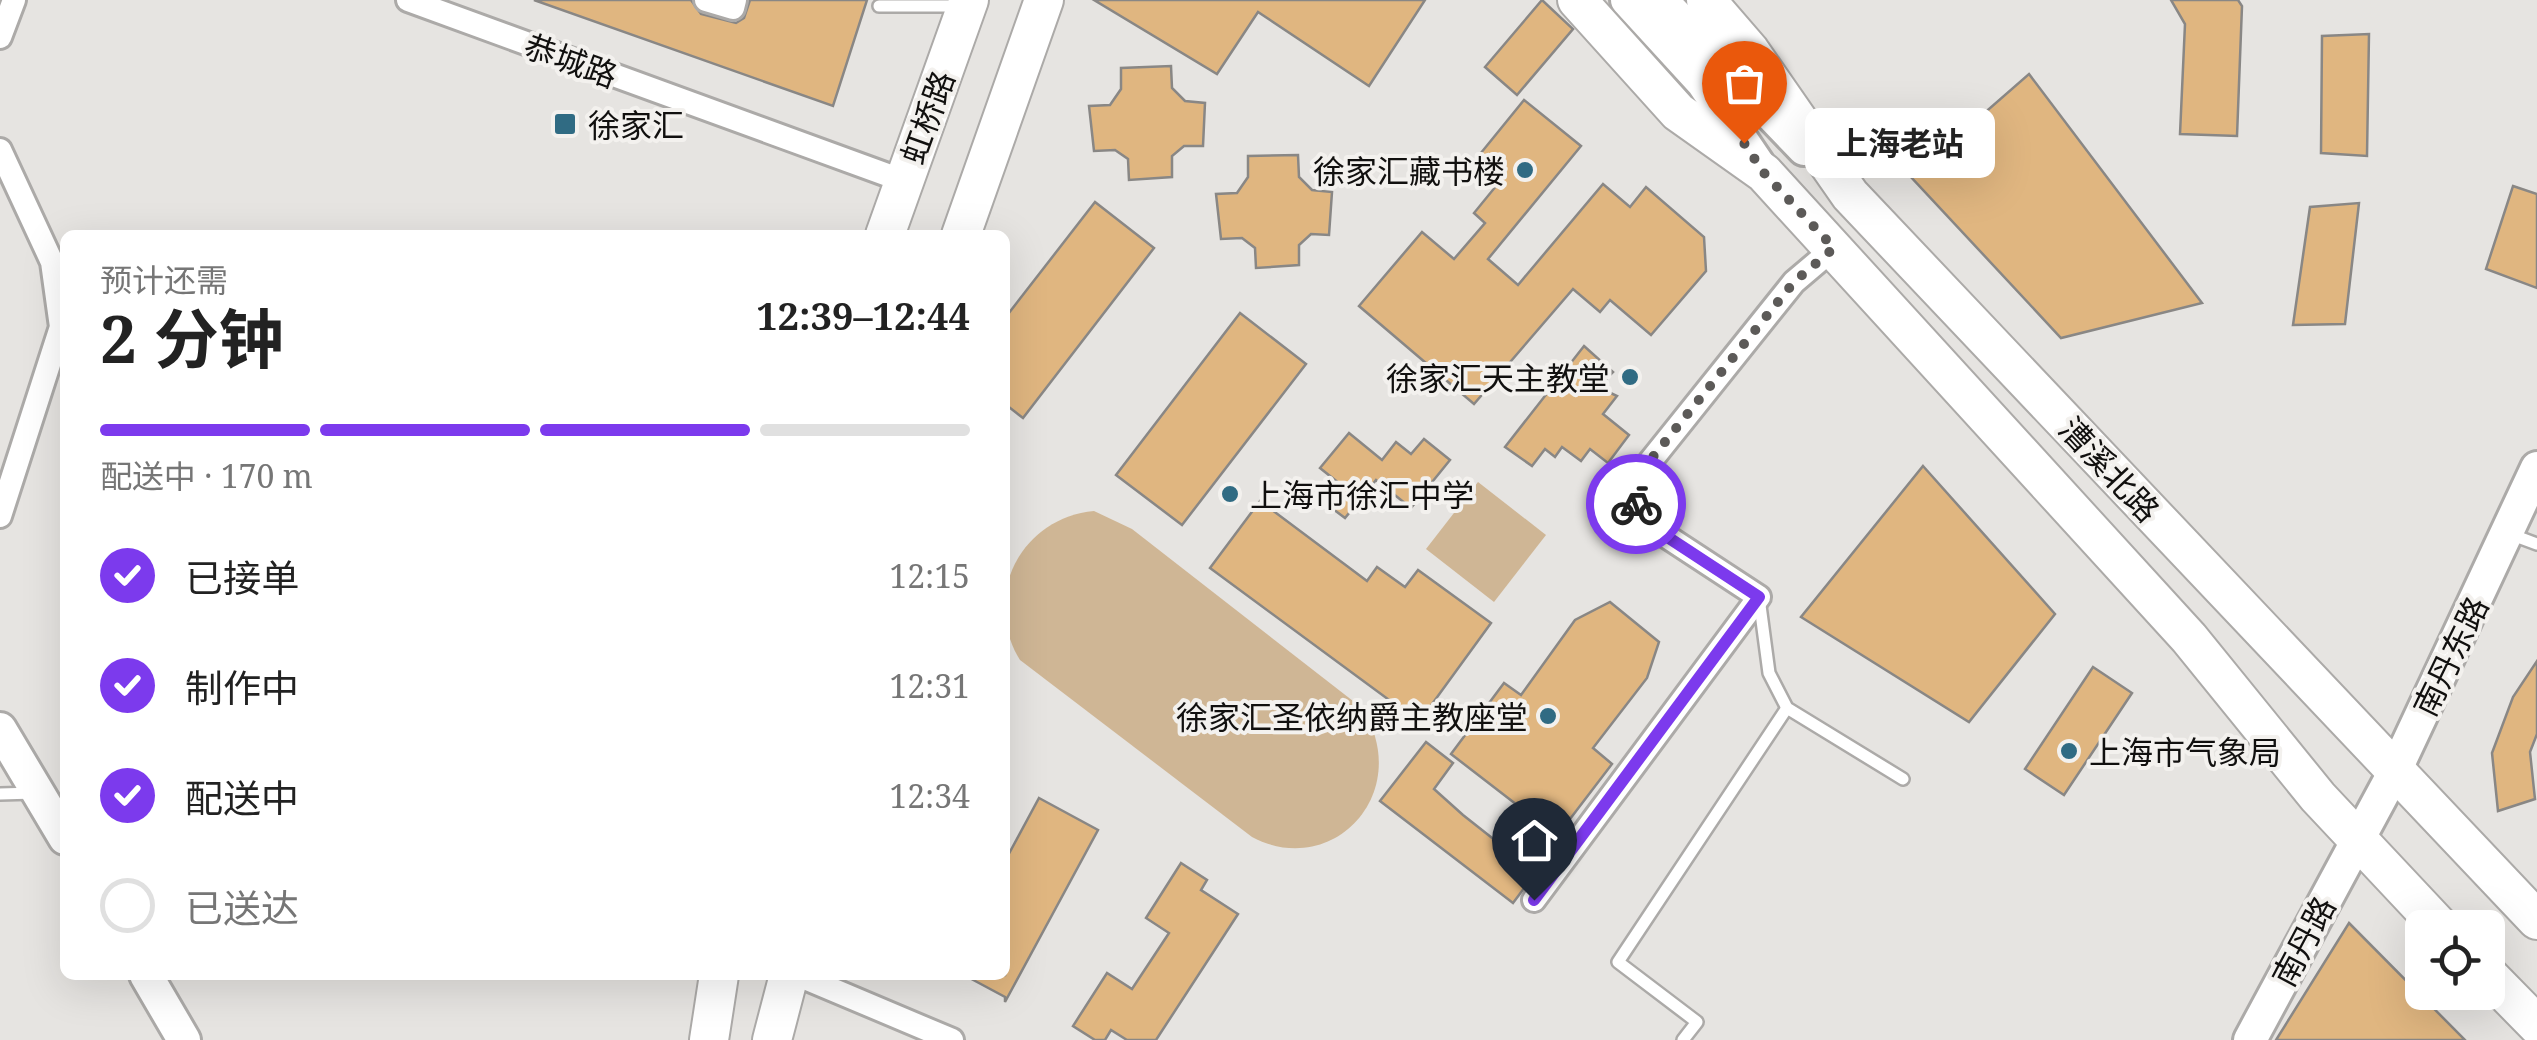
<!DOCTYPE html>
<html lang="zh">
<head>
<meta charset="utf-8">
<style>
	body { margin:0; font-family:"Noto Serif","Noto Sans SC",serif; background:#f2f2f2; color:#222; height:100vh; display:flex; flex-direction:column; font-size:38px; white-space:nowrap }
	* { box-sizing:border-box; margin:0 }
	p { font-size:32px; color:#767676 }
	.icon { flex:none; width:55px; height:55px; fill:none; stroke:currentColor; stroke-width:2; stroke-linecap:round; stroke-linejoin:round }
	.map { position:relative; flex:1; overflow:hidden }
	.sheet { position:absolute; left:60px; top:230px; width:950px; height:750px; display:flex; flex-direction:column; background:#fff; border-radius:15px; box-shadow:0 10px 40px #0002 }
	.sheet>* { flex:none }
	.tools { position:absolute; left:2405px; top:910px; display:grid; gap:20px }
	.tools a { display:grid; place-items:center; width:100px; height:100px; border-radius:15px; background:#fff; box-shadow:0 10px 40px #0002; font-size:50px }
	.pin { position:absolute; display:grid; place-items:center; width:85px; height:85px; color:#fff; margin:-102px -42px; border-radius:50% 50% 50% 0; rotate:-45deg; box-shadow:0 0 10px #0007 }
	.pin .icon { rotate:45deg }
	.courier { position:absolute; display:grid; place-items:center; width:100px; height:100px; margin:-50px; border:8px solid #7c3aed; border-radius:50%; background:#fff; color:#222; box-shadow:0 2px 12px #0007 }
	.bubble { position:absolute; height:70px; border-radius:15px; background:#fff; box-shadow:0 10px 40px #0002; font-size:32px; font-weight:700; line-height:70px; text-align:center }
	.overview em { font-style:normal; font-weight:700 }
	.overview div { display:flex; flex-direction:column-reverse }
	.overview { display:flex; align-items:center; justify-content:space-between; height:170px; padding:0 40px }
	h1 { font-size:65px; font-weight:700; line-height:75px }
	.bar { display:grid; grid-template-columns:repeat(4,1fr); gap:15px 10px; align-content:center; height:120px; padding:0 40px }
	.bar i { height:12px; border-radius:8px; background:#e0e0e0 }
	.bar .active { background:#7c3aed }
	.bar p { grid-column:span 4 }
	ol { padding:0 40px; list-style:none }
	li { display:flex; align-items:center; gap:30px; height:110px }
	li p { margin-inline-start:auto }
	li .icon { padding:10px; border-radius:50%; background:#7c3aed; color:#fff; stroke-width:4 }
	li:last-child { color:#767676 }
	li i { width:55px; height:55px; border:5px solid #e0e0e0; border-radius:50% }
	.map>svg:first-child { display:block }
	.green { fill:#cfb695 }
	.building { fill:#e0b680; stroke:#898785; stroke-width:2.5 }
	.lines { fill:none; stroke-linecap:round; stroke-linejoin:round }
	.lane-casing { stroke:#acaaa8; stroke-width:16 }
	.street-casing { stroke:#acaaa8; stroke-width:28 }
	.secondary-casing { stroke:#acaaa8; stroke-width:38 }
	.primary-casing { stroke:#acaaa8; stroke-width:42 }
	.lane { stroke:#fff; stroke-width:11 }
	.street { stroke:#fff; stroke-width:22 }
	.secondary { stroke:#fff; stroke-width:32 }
	.primary { stroke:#fff; stroke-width:38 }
	.done { stroke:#5c5a58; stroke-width:10; stroke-dasharray:0 18 }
	.route { stroke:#7c3aed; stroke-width:12 }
	.poi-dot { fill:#306b83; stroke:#f3f1ee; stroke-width:4 }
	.labels { text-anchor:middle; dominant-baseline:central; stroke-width:8; stroke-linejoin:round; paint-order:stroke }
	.street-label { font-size:32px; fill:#11100f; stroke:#f3f1ee }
	.poi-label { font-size:32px; fill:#11100f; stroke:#f3f1ee; text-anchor:start }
</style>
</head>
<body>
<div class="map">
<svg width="2537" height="1040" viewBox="0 0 2537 1040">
	<rect width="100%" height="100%" fill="#e6e4e1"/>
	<g class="green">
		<polygon points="1478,482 1546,535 1494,602 1426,549"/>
		<path d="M1094,511l38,18 230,179c53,84 -29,172 -110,129l-232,-177c-39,-63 0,-142 74,-149z"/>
	</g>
	<g class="building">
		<polygon points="534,0 691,0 701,14 736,23 744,18 750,0 867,0 833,106"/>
		<polygon points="1094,0 1425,0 1369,86 1258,12 1217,74"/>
		<polygon points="1542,0 1573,29 1517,95 1485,67"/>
		<polygon points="2171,0 2238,0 2242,6 2237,136 2180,134 2185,24"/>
		<polygon points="2369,34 2367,156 2321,153 2322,36"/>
		<polygon points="1171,66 1172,88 1185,101 1205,103 1203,146 1184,146 1172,156 1172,177 1129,180 1128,159 1115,150 1094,151 1089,106 1110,105 1121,89 1121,68"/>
		<polygon points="2029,74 2202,303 2061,338 1911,177"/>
		<polygon points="1524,100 1581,146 1488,259 1518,285 1603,184 1630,207 1646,187 1704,237 1706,271 1651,335 1610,300 1600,312 1573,289 1474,404 1359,306 1422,232 1454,259 1485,223 1474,213 1501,180 1476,159"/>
		<polygon points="1298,155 1299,177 1312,190 1332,192 1329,235 1311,234 1299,245 1299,265 1256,268 1255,248 1242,238 1221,239 1216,194 1237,193 1248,177 1248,156"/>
		<polygon points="2513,186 2537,194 2537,288 2486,269"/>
		<polygon points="1095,202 1154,248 1023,418 1005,404 1005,318"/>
		<polygon points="2359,203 2345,324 2293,325 2310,207"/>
		<polygon points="1240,313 1306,364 1182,525 1116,475"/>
		<polygon points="1584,346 1613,372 1598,387 1617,396 1603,414 1629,435 1608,463 1590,449 1581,461 1562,447 1555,457 1545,449 1532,466 1505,447"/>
		<polygon points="1349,433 1382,460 1396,442 1411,454 1424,439 1450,460 1411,508 1376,480 1345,518 1325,503 1340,484 1320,468"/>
		<polygon points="1923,466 2055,614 1969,722 1801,617"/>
		<polygon points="1260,501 1367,581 1377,567 1405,587 1418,570 1491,623 1419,722 1210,568"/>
		<polygon points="1610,602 1659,642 1647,678 1593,748 1612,764 1570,819 1551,805 1539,822 1451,754 1504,683 1521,695 1575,620"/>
		<polygon points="2537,661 2537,734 2530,752 2535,799 2498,811 2492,753 2513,697"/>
		<polygon points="2093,667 2132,693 2064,795 2025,769"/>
		<polygon points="1426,742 1453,763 1434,789 1463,815 1520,860 1539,836 1554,848 1513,903 1380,801"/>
		<polygon points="1039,798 1098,830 1005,1002 1005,997 964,975 1005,975 1005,861"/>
		<polygon points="1181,863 1207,880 1201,890 1238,914 1156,1040 1127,1040 1111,1030 1105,1040 1095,1040 1073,1026 1107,973 1132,989 1169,933 1146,918"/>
		<polygon points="2349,923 2465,1040 2276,1040"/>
	</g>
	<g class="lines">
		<g class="lane-casing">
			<g id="lane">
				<polyline points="879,6 962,6"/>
				<polyline points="2510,534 2537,544"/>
				<polyline points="1759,598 1769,673 1787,708 1903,779"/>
				<polyline points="0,794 34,793"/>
				<polyline points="1683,1040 1697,1022 1618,962 1787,708"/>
			</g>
		</g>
		<g class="street-casing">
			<g id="street">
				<polyline points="408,0 904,181"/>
				<polyline points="706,0 733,8 735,0"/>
				<polyline points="0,37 14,0"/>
				<polyline points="0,150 52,262 61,327 0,516"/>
				<polyline points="1534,900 1759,597 1640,519 1633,493 1645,468 1794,282 1834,248"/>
				<polyline points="798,975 952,1040"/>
			</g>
		</g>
		<g class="secondary-casing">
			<g id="secondary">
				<polyline points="1627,0 1703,83 1758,164"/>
				<polyline points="1661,0 1804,149"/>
				<polyline points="0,729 65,838"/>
				<polyline points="146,975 184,1040"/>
				<polyline points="2250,1040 2395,771 2537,468"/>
			</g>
		</g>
		<g class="primary-casing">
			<g id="primary">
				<polyline points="1577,0 1678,112 1764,173 2189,638 2318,797 2441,928"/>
				<polyline points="1706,0 1750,51 1850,195 2537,920"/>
				<polyline points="885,235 969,0"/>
				<polyline points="961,235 1044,0"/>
				<polyline points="2488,975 2537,1025"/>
				<polyline points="709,1040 719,975"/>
				<polyline points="772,1040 789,975"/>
			</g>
		</g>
		<use href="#lane" class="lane"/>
		<use href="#street" class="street"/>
		<use href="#secondary" class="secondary"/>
		<use href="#primary" class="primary"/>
	</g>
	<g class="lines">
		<polyline class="done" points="1636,504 1633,493 1644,468 1794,282 1834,248 1764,173 1744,143"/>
		<polyline class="route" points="1534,900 1759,597 1640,519 1636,504"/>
	</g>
	<g class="poi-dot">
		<rect x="553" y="112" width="24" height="24" rx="5"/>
		<circle cx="1525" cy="170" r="10"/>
		<circle cx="1630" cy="377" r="10"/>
		<circle cx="1230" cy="494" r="10"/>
		<circle cx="1548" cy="716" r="10"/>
		<circle cx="2069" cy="751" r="10"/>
	</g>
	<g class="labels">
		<g class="street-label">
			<text transform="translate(571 60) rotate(20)">恭城路</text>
			<text transform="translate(927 117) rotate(-70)">虹桥路</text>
			<text transform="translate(2110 469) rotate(47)">漕溪北路</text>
			<text transform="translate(2450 656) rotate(-64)">南丹东路</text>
			<text transform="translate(2303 941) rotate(-62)">南丹路</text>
		</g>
		<g class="poi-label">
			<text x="588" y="124">徐家汇</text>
			<text x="1505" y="170" text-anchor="end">徐家汇藏书楼</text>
			<text x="1610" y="377" text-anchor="end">徐家汇天主教堂</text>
			<text x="1250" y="494">上海市徐汇中学</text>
			<text x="1528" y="716" text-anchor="end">徐家汇圣依纳爵主教座堂</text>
			<text x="2089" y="751">上海市气象局</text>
		</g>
	</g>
</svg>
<div class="tools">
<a><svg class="icon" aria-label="locate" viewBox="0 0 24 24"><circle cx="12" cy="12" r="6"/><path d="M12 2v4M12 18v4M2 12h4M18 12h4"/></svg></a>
</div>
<div class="pin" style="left:1744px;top:143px;background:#ea580c"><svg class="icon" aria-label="bag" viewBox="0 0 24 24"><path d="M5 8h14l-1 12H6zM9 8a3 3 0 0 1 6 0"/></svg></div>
<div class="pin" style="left:1534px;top:900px;background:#1f2937"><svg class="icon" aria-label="home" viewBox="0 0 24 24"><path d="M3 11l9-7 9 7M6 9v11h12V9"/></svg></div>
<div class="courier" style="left:1636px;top:504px"><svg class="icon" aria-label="bike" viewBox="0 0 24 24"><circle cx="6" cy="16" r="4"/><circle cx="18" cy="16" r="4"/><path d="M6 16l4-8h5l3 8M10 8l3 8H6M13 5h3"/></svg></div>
<div class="bubble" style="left:1805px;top:108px;width:190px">上海老站</div>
<section class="sheet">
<div class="overview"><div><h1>2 分钟</h1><p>预计还需</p></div><em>12:39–12:44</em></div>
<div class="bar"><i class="active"></i><i class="active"></i><i class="active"></i><i></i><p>配送中 · 170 m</p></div>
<ol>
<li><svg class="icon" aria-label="check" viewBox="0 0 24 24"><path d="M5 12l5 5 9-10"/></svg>已接单<p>12:15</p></li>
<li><svg class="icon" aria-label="check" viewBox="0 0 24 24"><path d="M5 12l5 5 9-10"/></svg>制作中<p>12:31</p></li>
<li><svg class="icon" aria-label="check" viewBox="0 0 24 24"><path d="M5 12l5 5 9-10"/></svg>配送中<p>12:34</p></li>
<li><i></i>已送达</li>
</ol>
</section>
</div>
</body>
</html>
